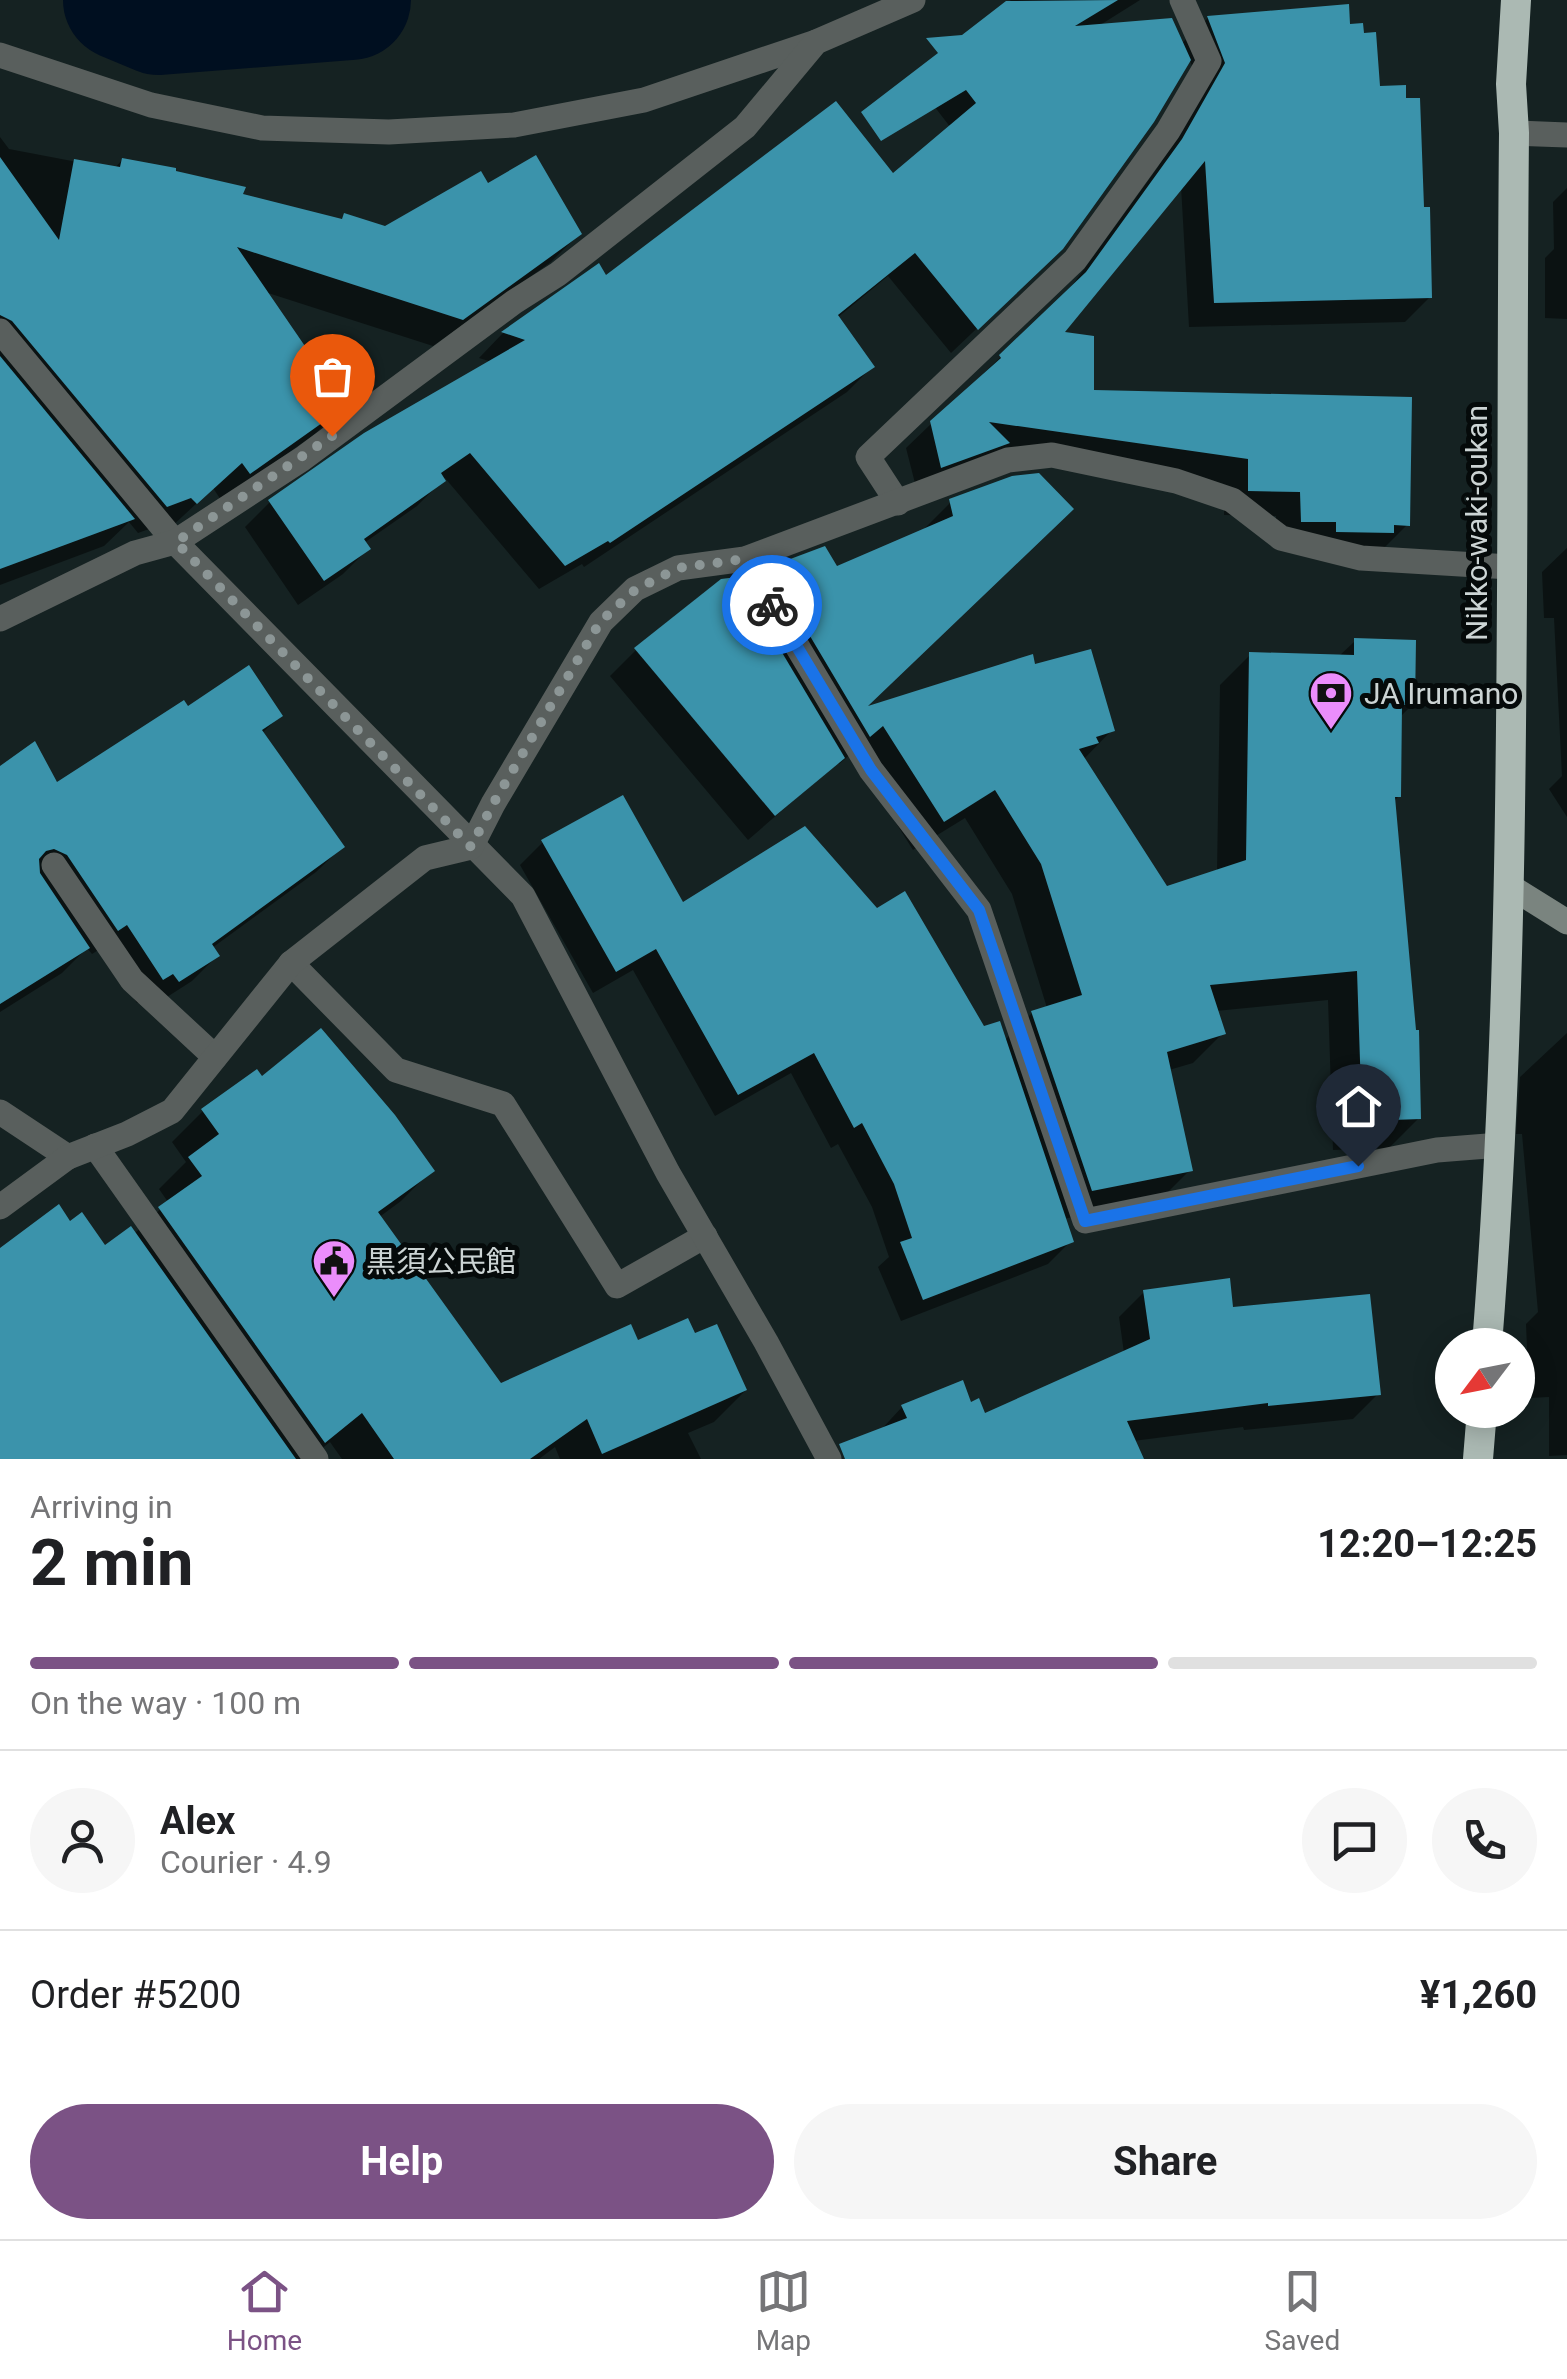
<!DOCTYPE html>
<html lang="en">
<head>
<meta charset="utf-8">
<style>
	body { margin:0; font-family:Roboto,"Noto Sans JP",sans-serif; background:#f6f6f6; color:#202124; height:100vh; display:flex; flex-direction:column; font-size:38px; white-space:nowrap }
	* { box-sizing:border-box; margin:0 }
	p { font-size:32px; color:#757577 }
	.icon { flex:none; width:55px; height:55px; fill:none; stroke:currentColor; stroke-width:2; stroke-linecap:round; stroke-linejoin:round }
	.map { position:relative; height:1459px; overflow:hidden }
	.side { display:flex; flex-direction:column; background:#fff; flex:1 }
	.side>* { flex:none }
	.needle { width:65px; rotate:238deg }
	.controls { position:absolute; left:1435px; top:1328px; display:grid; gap:20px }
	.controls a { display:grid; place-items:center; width:100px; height:100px; border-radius:50%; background:#fff; box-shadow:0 5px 25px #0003; font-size:50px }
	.pin { position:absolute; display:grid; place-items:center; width:85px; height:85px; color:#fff; margin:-102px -42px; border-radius:50% 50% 50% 0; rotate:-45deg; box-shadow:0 0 10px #0007 }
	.pin .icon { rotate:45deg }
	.courier { position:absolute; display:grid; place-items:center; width:100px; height:100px; margin:-50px; border:8px solid #1a73e8; border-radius:50%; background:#fff; color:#222; box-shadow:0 2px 12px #0007 }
	.head em { font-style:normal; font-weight:700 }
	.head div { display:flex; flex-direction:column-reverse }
	.head { display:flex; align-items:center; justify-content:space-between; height:170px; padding:0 30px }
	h1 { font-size:65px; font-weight:700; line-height:75px }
	.bar { display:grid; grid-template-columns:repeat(4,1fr); gap:15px 10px; align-content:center; height:120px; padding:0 30px }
	.bar i { height:12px; border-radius:8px; background:#e0e0e0 }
	.bar .selected { background:#7b5285 }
	.bar p { grid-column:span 4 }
	.line { display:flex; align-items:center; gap:25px; padding:0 30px; border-top:2px solid #e0e0e0 }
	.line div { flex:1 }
	.round { display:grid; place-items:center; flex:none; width:105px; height:105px; border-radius:52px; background:#f6f6f6 }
	.action { display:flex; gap:20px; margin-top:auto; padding:20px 30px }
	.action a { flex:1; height:115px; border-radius:60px; background:#7b5285; color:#fff; font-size:40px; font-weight:700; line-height:115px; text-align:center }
	.action a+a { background:#f6f6f6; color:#202124 }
	.dock { display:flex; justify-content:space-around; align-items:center; height:140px; border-top:2px solid #e0e0e0; background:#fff; font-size:28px; color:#757577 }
	.dock a { display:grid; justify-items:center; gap:5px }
	.dock .selected { color:#7b5285 }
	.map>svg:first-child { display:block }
	.shadow { fill:#0007 }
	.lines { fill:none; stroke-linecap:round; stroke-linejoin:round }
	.river { stroke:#000f20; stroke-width:120 }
	.building { fill:#3b93ab }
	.lane { stroke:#595f5d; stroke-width:25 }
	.street { stroke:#595f5d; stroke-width:25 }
	.secondary { stroke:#7a847f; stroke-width:25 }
	.highway { stroke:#abb9b3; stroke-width:30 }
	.done { stroke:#8c9696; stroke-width:10; stroke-dasharray:0 18 }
	.route { stroke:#1a73e8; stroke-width:12 }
	.labels { text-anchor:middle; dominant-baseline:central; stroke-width:10; stroke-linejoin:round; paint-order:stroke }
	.street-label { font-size:30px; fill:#ccd4d4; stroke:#050a0a }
	.poi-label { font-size:30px; fill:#ccd4d4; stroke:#050a0a; text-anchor:start }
</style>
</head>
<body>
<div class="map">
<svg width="1567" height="1459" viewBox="0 0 1567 1459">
	<rect width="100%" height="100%" fill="#152222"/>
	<g class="shadow">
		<polygon points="1011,0 1140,0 1097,27 1181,44 1208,18 1348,26 1378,89 1422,210 1430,297 1405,322 1189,327 1181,186 1060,334 1092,393 1408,524 1382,550 1277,546 1276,516 1224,515 1224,484 999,451 917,491 906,448 1066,294 1158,167 1201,90 1189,58 1034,274 951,353 888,276 837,318 872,367 847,392 584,567 582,564 539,589 445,478 417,506 364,543 368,549 343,574 298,605 245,527 270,502 492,362 479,358 502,334 598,266 605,278 892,176 951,128 914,80 939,55"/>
		<polygon points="0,137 9,149 114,169 122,160 240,196 339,221 345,216 386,229 487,187 579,234 551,262 433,346 265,292 343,406 315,434 221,500 213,488 168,530 163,524 138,533 129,522 104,546 0,585"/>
		<polygon points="1567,188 1567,319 1545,318 1545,258 1554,249 1553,202"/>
		<polygon points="1012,478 861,711 1033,667 1112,730 1083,760 1166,889 1217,872 1220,685 1250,655 1338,657 1355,641 1413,704 1400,717 1399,796 1393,802 1419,1118 1389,1148 1333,1150 1328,1000 1216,1011 1223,1033 1193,1063 1169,1070 1190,1170 1160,1200 1063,1219 1071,1241 1048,1264 901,1321 878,1267 889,1257 872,1207 838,1144 831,1148 791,1073 715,1116 633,970 593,993 520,865 543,842 682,906 982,1029 1004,1041 1032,1013 1047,1008 1012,894 965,818 913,850 852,753 839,764 838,762 748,840 610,676 636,650 745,595 770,570 824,549 836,569 921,532 951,502"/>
		<polygon points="1567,548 1567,817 1549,789 1562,776 1554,618 1544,618 1542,572"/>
		<polygon points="187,710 280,716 261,734 342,847 316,872 212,948 217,956 192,981 153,1006 146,998 137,1003 100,949 92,954 87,948 62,973 0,1012 0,769 56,785"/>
		<polygon points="1567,1033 1567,1455 1549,1456 1549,1397 1529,1398 1526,1324 1538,1312 1522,1134 1516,1134 1520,1077"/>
		<polygon points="261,1080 432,1170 401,1201 378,1218 501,1386 637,1344 693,1337 745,1391 714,1422 688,1433 701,1459 560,1459 555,1447 539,1459 342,1459 330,1442 309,1459 0,1459 0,1251 69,1224 104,1248 134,1234 168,1202 159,1189 186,1162 172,1142 203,1111"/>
		<polygon points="1144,1292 1231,1309 1378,1394 1353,1419 1244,1430 1243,1427 1133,1441 1141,1459 854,1459 902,1407 969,1405 984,1417 1124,1353 1119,1317"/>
	</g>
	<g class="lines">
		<polyline class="river" points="123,0 159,15 351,0"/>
	</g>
	<g class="building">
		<polygon points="1118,0 1075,26 1172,18 1191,60 1154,122 1063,249 978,330 915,253 838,315 875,367 610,543 608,541 565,566 470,453 441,473 446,481 364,539 371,549 324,581 268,500 364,433 525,340 501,332 599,263 606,275 836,101 893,173 976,103 966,90 881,141 861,112 938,53 926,38 962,35 1006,1"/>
		<polygon points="1349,4 1350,24 1363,23 1364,33 1376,32 1380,86 1406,85 1406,98 1420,98 1424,207 1430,207 1432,298 1214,303 1205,161 1065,332 1094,336 1094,390 1412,397 1410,526 1394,525 1394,533 1336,532 1336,522 1301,522 1300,492 1248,491 1248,459 989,422 1010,443 941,468 930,421 1001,358 999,355 1086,272 1182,139 1225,63 1207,16"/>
		<polygon points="536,155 582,234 463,320 237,247 346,406 250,474 242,463 197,504 191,498 167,507 12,321 0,315 0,157 59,240 74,159 120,167 122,158 176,168 176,171 246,187 243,194 342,219 344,213 385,226 481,171 488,183"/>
		<polygon points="0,356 135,519 0,569"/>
		<polygon points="1039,473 1074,509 868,706 1033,654 1035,664 1091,649 1115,731 1096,737 1099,743 1079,749 1167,886 1246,860 1249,652 1354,655 1354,638 1416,640 1415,705 1402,705 1401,797 1395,797 1416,1030 1419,1030 1421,1119 1362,1121 1357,971 1210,985 1226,1034 1167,1052 1193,1171 1092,1191 1031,1011 1082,995 1041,864 995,790 944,822 883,726 870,737 769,567 825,546 837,566 953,516 949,499 1012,476"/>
		<polygon points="737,577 845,758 775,816 634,648 721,579"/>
		<polygon points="249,665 283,716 262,730 345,847 212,944 220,956 179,982 173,974 163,980 127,925 118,931 67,855 54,849 46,851 39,859 40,873 90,948 0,1004 0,766 35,741 57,782 184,700 188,706"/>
		<polygon points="623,795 683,902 805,826 877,908 905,891 984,1026 1000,1021 1074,1242 923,1300 900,1242 912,1238 894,1184 862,1123 854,1128 814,1053 738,1095 656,949 616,972 541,840"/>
		<polygon points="321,1028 395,1115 435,1171 378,1212 501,1383 631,1324 638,1340 688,1318 695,1333 717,1324 747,1390 602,1454 587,1419 530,1459 394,1459 362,1413 325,1443 158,1207 202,1176 188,1157 219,1134 201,1109 257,1069 262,1076"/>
		<polygon points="59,1204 70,1221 82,1212 105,1245 131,1226 296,1459 0,1459 0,1248"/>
		<polygon points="1230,1278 1233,1307 1370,1294 1381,1395 1268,1406 1268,1403 1127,1421 1144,1459 845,1459 839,1444 907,1418 901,1405 963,1380 971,1402 979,1398 985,1413 1150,1339 1143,1290"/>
	</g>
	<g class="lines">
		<polyline class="lane" points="291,963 396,1070 503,1104 617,1286 705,1236"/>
		<g class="street">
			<polyline points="0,55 151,105 262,128 389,132 514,125 644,100 816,42"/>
			<polyline points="1514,133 1567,135"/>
			<polyline points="0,331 175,542 523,896 668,1173 766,1342 829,1459"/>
			<polyline points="898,503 868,457 1075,260 1168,131 1209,61 1182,0"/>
			<polyline points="745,559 871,770 979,910 1085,1221 1437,1150 1500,1145"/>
			<polyline points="0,619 135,553 175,542 302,459 514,302 558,274 745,127 816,42 913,0"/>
			<polyline points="54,865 132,980 215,1057"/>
			<polyline points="0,1112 68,1157"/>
			<polyline points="95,1146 316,1459"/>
			<polyline points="0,1207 68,1157 127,1134 172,1111 291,963 425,858 471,847 493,804 601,622 635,589 678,568 745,559 1008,460 1052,455 1176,481 1232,500 1281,538 1361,558 1510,567"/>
		</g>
		<polyline class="secondary" points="1511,887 1567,922"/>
		<g class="highway">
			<path d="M1487,1345c32,-403 23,-808 27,-1212l-3,-49 5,-84"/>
			<polyline points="1478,1459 1482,1410"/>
		</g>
	</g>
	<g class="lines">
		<polyline class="done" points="332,436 176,542 471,847 493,804 600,622 635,590 678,568 745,559 772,605"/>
		<polyline class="route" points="772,605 871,770 979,910 1085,1221 1358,1166"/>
	</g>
	<defs>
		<g id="bank-pin" transform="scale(2.25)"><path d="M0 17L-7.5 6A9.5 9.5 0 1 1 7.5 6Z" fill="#eb8dfb" stroke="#050a0a"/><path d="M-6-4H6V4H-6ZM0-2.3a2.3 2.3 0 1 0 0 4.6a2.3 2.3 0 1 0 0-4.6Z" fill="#111"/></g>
		<g id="civic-pin" transform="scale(2.25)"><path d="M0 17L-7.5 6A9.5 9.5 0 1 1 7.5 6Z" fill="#eb8dfb" stroke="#050a0a"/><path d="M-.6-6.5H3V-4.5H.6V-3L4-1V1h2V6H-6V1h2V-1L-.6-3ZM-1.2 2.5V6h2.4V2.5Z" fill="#111"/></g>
	</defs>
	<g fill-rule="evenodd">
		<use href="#bank-pin" x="1331" y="693"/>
		<use href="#civic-pin" x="334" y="1261"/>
	</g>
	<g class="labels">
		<g class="street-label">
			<text transform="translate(1476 523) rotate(-90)">Nikko-waki-oukan</text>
		</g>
		<g class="poi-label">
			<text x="1364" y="693">JA Irumano</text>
			<text x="366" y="1261">黒須公民館</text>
		</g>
	</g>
</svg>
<div class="controls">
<a><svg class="needle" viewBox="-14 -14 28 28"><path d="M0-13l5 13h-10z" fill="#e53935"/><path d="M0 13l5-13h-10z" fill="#757577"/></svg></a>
</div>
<div class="pin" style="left:332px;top:436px;background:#ea580c"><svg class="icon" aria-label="bag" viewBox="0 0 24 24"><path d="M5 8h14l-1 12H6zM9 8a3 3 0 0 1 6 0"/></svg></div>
<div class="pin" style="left:1358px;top:1166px;background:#1f2937"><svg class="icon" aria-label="home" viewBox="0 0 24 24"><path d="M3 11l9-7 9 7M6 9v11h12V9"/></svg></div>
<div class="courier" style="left:772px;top:605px"><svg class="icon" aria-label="bike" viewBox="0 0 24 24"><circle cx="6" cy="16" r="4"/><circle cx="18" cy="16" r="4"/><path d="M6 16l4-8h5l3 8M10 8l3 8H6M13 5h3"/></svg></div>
</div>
<section class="side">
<div class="head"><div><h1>2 min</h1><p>Arriving in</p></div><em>12:20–12:25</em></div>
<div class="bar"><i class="selected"></i><i class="selected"></i><i class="selected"></i><i></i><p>On the way · 100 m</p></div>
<div class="line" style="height:180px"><a class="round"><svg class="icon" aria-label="person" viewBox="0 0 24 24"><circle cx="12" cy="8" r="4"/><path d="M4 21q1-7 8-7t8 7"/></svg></a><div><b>Alex</b><p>Courier · 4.9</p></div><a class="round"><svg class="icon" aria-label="chat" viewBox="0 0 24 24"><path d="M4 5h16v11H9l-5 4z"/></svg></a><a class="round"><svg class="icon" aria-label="phone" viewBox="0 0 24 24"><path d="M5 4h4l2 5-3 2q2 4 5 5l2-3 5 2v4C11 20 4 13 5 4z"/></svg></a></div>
<div class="line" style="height:130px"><div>Order #5200</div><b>¥1,260</b></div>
<div class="action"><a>Help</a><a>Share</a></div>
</section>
<nav class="dock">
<a class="selected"><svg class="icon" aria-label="home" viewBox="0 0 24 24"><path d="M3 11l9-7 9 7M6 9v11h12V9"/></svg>Home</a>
<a><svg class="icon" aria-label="map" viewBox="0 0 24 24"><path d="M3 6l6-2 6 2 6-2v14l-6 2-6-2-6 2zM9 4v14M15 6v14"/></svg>Map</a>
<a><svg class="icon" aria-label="saved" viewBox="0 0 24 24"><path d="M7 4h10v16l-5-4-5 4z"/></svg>Saved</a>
</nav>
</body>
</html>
